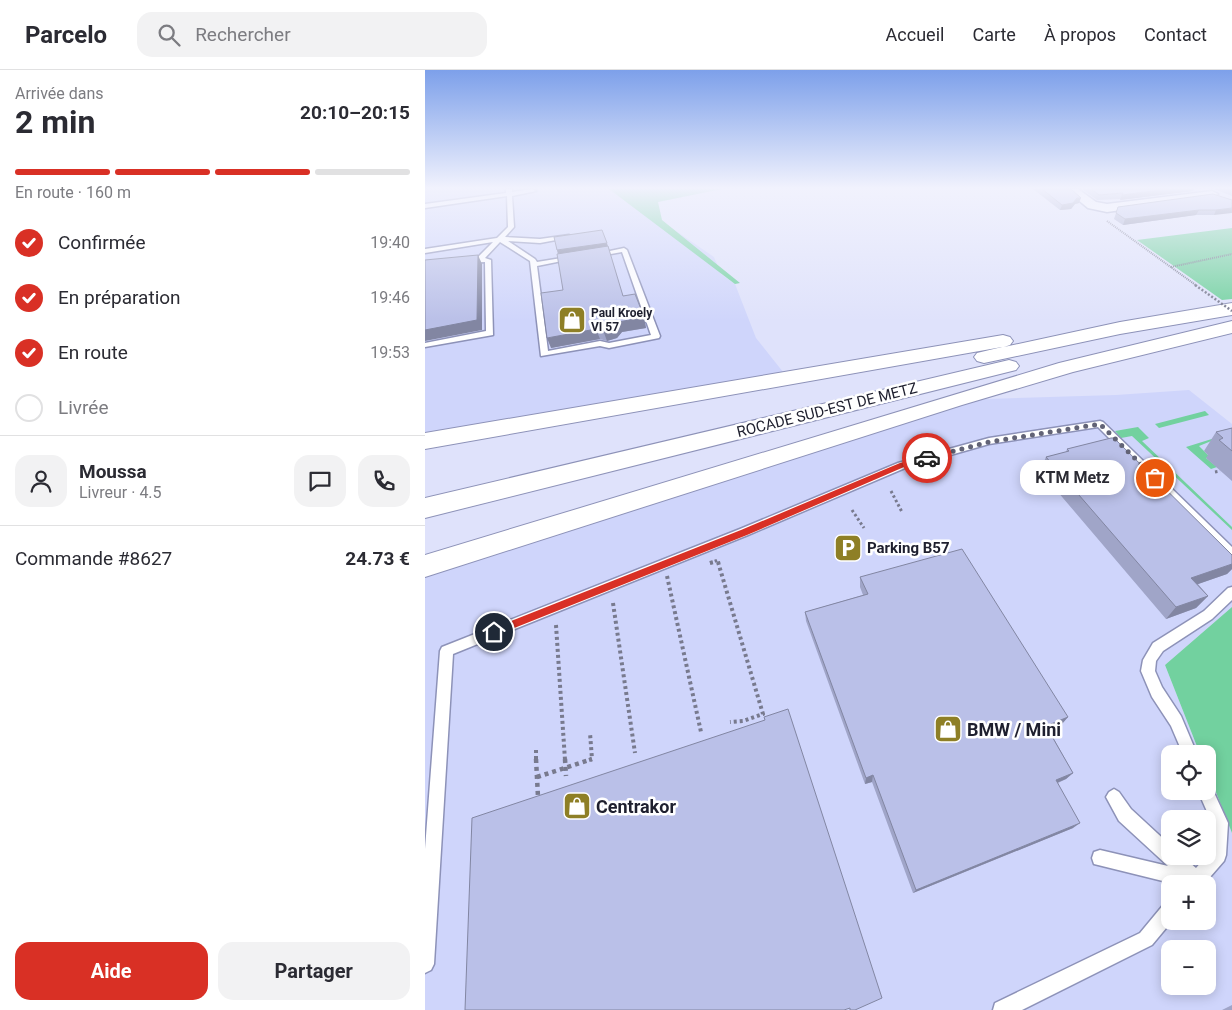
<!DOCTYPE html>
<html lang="fr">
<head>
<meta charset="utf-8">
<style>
	body { margin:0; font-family:Roboto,sans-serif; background:#f2f2f3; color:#2b2b33; height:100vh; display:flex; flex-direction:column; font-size:19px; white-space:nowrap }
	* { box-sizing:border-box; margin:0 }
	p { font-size:16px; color:#7c7c81 }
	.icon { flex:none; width:28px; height:28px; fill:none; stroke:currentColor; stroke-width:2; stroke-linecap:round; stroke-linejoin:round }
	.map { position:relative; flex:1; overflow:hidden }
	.drawer { display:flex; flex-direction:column; background:#fff; width:425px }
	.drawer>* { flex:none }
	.buttons { position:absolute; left:736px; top:675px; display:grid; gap:10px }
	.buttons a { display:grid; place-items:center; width:55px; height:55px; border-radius:10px; background:#fff; box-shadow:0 2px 12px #0003; font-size:25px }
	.pin { position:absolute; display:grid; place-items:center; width:42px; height:42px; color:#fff; margin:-21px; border:2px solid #fff; border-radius:50%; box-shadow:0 1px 5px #0007 }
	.courier { position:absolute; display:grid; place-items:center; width:50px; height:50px; margin:-25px; border:4px solid #d93025; border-radius:50%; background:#fff; color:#222; box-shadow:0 1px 6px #0007 }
	.bubble { position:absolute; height:35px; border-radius:15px; background:#fff; box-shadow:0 2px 12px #0003; font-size:16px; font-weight:700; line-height:35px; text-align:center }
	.head em { font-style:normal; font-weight:700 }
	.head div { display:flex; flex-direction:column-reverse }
	.head { display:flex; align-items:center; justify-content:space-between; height:85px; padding:0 15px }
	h1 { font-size:32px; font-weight:700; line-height:38px }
	.bar { display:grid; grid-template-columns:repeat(4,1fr); gap:8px 5px; align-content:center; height:60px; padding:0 15px }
	.bar i { height:6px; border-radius:4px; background:#e1e1e2 }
	.bar .selected { background:#d93025 }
	.bar p { grid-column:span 4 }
	.line { display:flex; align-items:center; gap:12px; padding:0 15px; border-top:1px solid #e1e1e2 }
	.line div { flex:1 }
	.round { display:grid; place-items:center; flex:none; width:52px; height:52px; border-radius:15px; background:#f2f2f3 }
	ol { padding:0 15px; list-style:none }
	li { display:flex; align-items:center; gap:15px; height:55px }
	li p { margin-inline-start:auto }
	li .icon { padding:5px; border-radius:50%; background:#d93025; color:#fff; stroke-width:4 }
	li:last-child { color:#7c7c81 }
	li i { width:28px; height:28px; border:2px solid #e1e1e2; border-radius:50% }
	.action { display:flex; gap:10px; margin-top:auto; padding:10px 15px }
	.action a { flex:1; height:58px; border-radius:15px; background:#d93025; color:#fff; font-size:20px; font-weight:700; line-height:58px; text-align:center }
	.action a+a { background:#f2f2f3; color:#2b2b33 }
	header { display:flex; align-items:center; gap:30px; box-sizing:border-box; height:70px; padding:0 25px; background:#fff; border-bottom:1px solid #e1e1e2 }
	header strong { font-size:24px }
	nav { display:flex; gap:28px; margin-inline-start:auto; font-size:18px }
	.search { width:350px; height:45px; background:#f2f2f3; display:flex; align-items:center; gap:12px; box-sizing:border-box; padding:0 18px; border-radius:15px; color:#7c7c81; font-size:19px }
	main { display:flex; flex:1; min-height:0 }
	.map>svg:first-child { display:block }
	.built { fill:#cfd5fb; fill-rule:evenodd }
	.green { fill:#72d19f }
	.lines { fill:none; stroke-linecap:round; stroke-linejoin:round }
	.lane-casing { stroke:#8d92b8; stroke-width:3 }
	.street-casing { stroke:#8d92b8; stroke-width:3 }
	.highway-casing { stroke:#8d92b8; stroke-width:2 }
	.path-far4 { stroke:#787a8e; stroke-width:2; stroke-dasharray:1 1; stroke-linecap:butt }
	.path-far3 { stroke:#787a8e; stroke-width:2.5; stroke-dasharray:2 2; stroke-linecap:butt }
	.path-far2 { stroke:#787a8e; stroke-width:3; stroke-dasharray:2.5 2.5; stroke-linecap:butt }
	.path-far1 { stroke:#787a8e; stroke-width:4; stroke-dasharray:3 3; stroke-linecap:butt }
	.path { stroke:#787a8e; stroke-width:4.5; stroke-dasharray:4 4; stroke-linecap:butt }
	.lane { fill:#fff; fill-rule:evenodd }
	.street { fill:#fff; fill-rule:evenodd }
	.highway { fill:#fff; fill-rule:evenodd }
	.path-bridge { stroke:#787a8e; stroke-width:2.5; stroke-dasharray:2 2; stroke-linecap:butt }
	.wall { fill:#a0a5c8 }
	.shaded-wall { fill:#8286a2 }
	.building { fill:#bac0e8; stroke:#8286a2 }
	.route { fill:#d93025 }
	.done { stroke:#626376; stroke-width:5; stroke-dasharray:0 9 }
	.labels { text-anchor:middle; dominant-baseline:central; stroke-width:5; stroke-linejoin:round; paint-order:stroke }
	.far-poi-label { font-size:12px; font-weight:bold; fill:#1e1f2e; stroke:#fff; text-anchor:start }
	.street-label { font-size:15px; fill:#1e1f2e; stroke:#fff }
	.poi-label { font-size:15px; font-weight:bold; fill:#1e1f2e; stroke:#fff; text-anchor:start }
	.near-poi-label { font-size:18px; font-weight:bold; fill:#1e1f2e; stroke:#fff; text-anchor:start }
</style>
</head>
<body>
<header>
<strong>Parcelo</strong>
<div class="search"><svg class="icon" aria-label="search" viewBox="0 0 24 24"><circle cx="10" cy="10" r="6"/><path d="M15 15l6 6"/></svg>Rechercher</div>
<nav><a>Accueil</a><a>Carte</a><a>À propos</a><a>Contact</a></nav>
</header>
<main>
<section class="drawer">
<div class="head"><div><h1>2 min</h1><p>Arrivée dans</p></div><em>20:10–20:15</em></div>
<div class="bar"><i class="selected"></i><i class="selected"></i><i class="selected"></i><i></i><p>En route · 160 m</p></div>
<ol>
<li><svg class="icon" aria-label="check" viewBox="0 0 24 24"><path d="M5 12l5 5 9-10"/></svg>Confirmée<p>19:40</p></li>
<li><svg class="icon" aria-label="check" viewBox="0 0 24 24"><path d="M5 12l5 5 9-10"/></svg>En préparation<p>19:46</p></li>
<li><svg class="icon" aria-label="check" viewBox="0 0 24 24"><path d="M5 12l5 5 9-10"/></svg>En route<p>19:53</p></li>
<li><i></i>Livrée</li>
</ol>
<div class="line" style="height:90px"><a class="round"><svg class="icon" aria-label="person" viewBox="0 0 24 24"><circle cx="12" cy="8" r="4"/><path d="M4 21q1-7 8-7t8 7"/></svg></a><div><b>Moussa</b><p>Livreur · 4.5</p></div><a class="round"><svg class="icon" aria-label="chat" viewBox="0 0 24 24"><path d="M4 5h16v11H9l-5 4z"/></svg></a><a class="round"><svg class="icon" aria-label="phone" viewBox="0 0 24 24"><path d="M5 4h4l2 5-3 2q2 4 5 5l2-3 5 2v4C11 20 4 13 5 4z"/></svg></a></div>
<div class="line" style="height:65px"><div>Commande #8627</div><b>24.73 €</b></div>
<div class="action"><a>Aide</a><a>Partager</a></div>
</section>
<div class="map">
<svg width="807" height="940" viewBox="0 0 807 940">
	<rect width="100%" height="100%" fill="#dfe2fb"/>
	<g class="built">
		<polygon points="0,119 190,119 289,187 296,204 310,214 331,268 362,307 0,371"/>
		<path d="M764,320l43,34v183l-67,58 35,89h-30v37h37l1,-19 24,61v177h-807v-444l529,-166 162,-5zM745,749h37v37h-37zM745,814h37v37h-37zM745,879h37v37h-37z"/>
	</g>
	<g class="green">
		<polygon points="184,119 297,119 233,132 237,150 315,213 310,214"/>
		<polygon points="807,158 807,229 797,230 712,170"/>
		<polygon points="780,341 784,345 734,358 730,354"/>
		<polygon points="713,357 724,368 717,371 807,457 807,460 707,366 696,368 690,361"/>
		<polygon points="806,363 774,376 785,387 781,388 792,397 786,399 761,377"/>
		<polygon points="807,537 807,763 783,702 782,684 775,684 740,595"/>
	</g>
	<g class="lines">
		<g class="lane-casing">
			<g id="lane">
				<polygon points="81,119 87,119 87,122 107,119 111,121 87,126 89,157 80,167 115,169 144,165 147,167 115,173 83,171 110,189 112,192 149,186 152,188 112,196 123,281 175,271 184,273 226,265 197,182 169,187 166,185 199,178 202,180 235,266 234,268 184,278 175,276 116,286 105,191 75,172 60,188 66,190 68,265 0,277 0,273 61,261 60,192 40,193 37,191 53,187 68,172 0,183 0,179 72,168 83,157 82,126 0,138 0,134 81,123"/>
				<polygon points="675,351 678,352 807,477 807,489 803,487 673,357 564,374 480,398 323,465 28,584 9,894 6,900 0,903 0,779 15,581 17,577 315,459 473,393 564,368"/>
				<polygon points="807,517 807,530 787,549 738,581 731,591 730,601 737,617 756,646 772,684 758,684 746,656 727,627 716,601 718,590 728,573 779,541 803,518"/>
				<polygon points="782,714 786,716 803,753 801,785 799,791 779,814 750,814 669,794 667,788 669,782 675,780 743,796 694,751 681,727 684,722 689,719 694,722 706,739 745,775 745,786 757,786 771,798 785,782 787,753 773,721 782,721"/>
				<polygon points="745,831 745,851 747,851 727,875 597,940 568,940 570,933 715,863 739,834"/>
			</g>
		</g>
		<g class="street-casing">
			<polygon id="street" points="640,119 653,119 671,132 682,134 787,121 793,124 787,127 682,142 663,138"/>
		</g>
		<g class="highway-casing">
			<g id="highway">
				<polygon points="807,233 807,245 695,264 559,293 552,291 549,287 552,283 577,277 0,379 0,363 578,265 585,267 588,271 585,275 579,277 695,252"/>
				<polygon points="807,251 807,263 648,302 537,335 0,507 0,485 634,293"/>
				<polygon points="584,290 591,292 594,296 591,300 0,448 0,428"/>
			</g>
		</g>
		<g class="path-far4">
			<polyline points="682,151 772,216"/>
			<polyline points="746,197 807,184"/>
		</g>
		<polyline class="path-far3" points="770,215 783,224"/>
		<g class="path-far2">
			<polyline points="790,402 795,401"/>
			<polyline points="466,421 477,442"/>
			<polyline points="427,440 439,458"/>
			<polyline points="285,493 293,490 294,493"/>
		</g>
		<g class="path-far1">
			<polyline points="293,492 338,644 318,651 305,652"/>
			<polyline points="285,493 289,492"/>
			<polyline points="242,506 276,662"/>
			<polyline points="188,533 210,683"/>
			<polyline points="131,555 140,690"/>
			<polyline points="111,680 111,690"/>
			<polyline points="164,690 167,689 165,663"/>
		</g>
		<g class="path">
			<polyline points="111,689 113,727"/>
			<polyline points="140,689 141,706"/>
			<polyline points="112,707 167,689"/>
		</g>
		<use href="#lane" class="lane"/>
		<use href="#street" class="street"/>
		<use href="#highway" class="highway"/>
		<polyline class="path-bridge" points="783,224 807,241"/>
	</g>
	<g class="wall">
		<polygon points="608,119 646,119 654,133 650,134 646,139 635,140"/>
		<polygon points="657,119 769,119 768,121 695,130 696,129 672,130"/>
		<polygon points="789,119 807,119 807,126"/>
		<polygon points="807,130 789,145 771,145 698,155 689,149 693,137"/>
		<polygon points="177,160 198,226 219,247 221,258 197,262 192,268 182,271 175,269 126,278 138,220 133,184 132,180"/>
		<polygon points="807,358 807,411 781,388 783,385 779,381 791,362"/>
		<polygon points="642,379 807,485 807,499 802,504 773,514 783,526 771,538 741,549 615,401 621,387 641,382"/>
		<polygon points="435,507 643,647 636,655 624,660 648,703 641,709 633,713 648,758 488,823 447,712 440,714 381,551 380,542 438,525 435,517"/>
		<polygon points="807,935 807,940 797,940"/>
	</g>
	<g class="shaded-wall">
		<polygon points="743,119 769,119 768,121 695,130 697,125"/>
		<polygon points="652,128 656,128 654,133 650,134 646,139 635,140 637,135"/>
		<polygon points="807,138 807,143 789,145 791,140"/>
		<polygon points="774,140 771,145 698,155 700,149"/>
		<polygon points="182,173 184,180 134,187 132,180"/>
		<polygon points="53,185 57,194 57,260 0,271 0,260"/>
		<polygon points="219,247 221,258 197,262 192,268 182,271 178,260 194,252"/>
		<polygon points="171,259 175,269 126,278 122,268"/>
		<polygon points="807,494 807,499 802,504 756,520 766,508"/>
		<polygon points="783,526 771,538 741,549 751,537"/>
		<polygon points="643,647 636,655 615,664 621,656"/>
		<polygon points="648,703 641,709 624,716 631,710"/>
		<polygon points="448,705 447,712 440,714 441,708"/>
		<polygon points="655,753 648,758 488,823 491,820"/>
	</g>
	<g class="building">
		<polygon points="617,119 646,119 656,128 652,128 648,133 637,135"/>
		<polygon points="666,119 743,119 697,125 698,123 674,125"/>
		<polygon points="788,124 807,130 807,138 791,140 774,140 700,149 691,143 693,137"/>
		<polygon points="177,160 182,173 132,180 129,167"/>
		<polygon points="183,176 198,226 210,224 219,247 194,252 189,258 178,260 171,259 122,268 116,223 138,220 132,184"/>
		<polygon points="53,185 52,250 0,260 0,190"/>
		<polygon points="807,358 807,381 794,370 798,368 791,362"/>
		<polygon points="686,368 689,368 807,485 807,494 766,508 783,526 751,537 621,387 644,381 642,379"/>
		<polygon points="537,479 643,647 621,656 648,703 631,710 655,753 491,820 448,705 441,708 380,542 443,524 435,507"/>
		<polygon points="363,639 457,928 430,940 425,940 425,938 419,940 40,940 47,748 340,650 339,647"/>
	</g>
	<linearGradient id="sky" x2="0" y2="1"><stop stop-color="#7da0ea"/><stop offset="0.47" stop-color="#f1f2fd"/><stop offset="1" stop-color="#f1f2fd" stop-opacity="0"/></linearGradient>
	<rect width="807" height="251" fill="url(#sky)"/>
	<polygon class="route" points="502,386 506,388 505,390 479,397 322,465 72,565 66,565 65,562 66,559 316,460 475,393"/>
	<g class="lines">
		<polyline class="done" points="502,388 564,372 675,354 730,408"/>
	</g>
	<defs>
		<g id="shop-square" transform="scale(1.4375)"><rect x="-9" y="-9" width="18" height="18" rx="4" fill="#8e7f26" stroke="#fff"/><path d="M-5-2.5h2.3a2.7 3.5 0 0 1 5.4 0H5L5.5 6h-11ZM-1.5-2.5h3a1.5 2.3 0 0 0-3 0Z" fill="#fff"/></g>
		<g id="parking-square" transform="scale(1.4375)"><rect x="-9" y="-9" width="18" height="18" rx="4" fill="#8e7f26" stroke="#fff"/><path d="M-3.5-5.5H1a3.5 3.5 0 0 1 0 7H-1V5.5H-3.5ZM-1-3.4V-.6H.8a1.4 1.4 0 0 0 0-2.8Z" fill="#fff"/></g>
	</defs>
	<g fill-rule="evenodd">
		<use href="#shop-square" x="147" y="250"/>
		<use href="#parking-square" x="423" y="478"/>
		<use href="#shop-square" x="523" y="659"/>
		<use href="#shop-square" x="152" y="736"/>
	</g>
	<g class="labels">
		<g class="far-poi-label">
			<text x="166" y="243">Paul Kroely<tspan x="166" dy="14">VI 57</tspan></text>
		</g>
		<g class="street-label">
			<text transform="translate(402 340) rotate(-14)">ROCADE SUD-EST DE METZ</text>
		</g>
		<g class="poi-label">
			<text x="442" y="478">Parking B57</text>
		</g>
		<g class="near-poi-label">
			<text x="542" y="659">BMW / Mini</text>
			<text x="171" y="736">Centrakor</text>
		</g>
	</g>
</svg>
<div class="buttons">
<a><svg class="icon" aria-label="locate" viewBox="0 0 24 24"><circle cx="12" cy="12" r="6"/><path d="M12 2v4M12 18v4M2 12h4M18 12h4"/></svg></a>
<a><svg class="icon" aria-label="layers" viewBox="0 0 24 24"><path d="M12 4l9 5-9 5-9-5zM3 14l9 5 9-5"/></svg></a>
<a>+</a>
<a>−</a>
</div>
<div class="pin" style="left:730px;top:408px;background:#ea580c"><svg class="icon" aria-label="bag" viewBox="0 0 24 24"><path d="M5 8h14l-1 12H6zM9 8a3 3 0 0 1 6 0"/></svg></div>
<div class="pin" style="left:69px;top:562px;background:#1f2937"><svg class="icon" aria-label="home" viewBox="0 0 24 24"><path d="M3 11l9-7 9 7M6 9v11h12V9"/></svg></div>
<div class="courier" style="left:502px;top:388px"><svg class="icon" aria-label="car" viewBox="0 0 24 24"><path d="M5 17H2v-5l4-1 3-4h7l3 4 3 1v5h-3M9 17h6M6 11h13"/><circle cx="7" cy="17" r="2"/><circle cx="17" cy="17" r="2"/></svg></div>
<div class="bubble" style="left:595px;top:390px;width:105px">KTM Metz</div>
</div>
</main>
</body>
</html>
